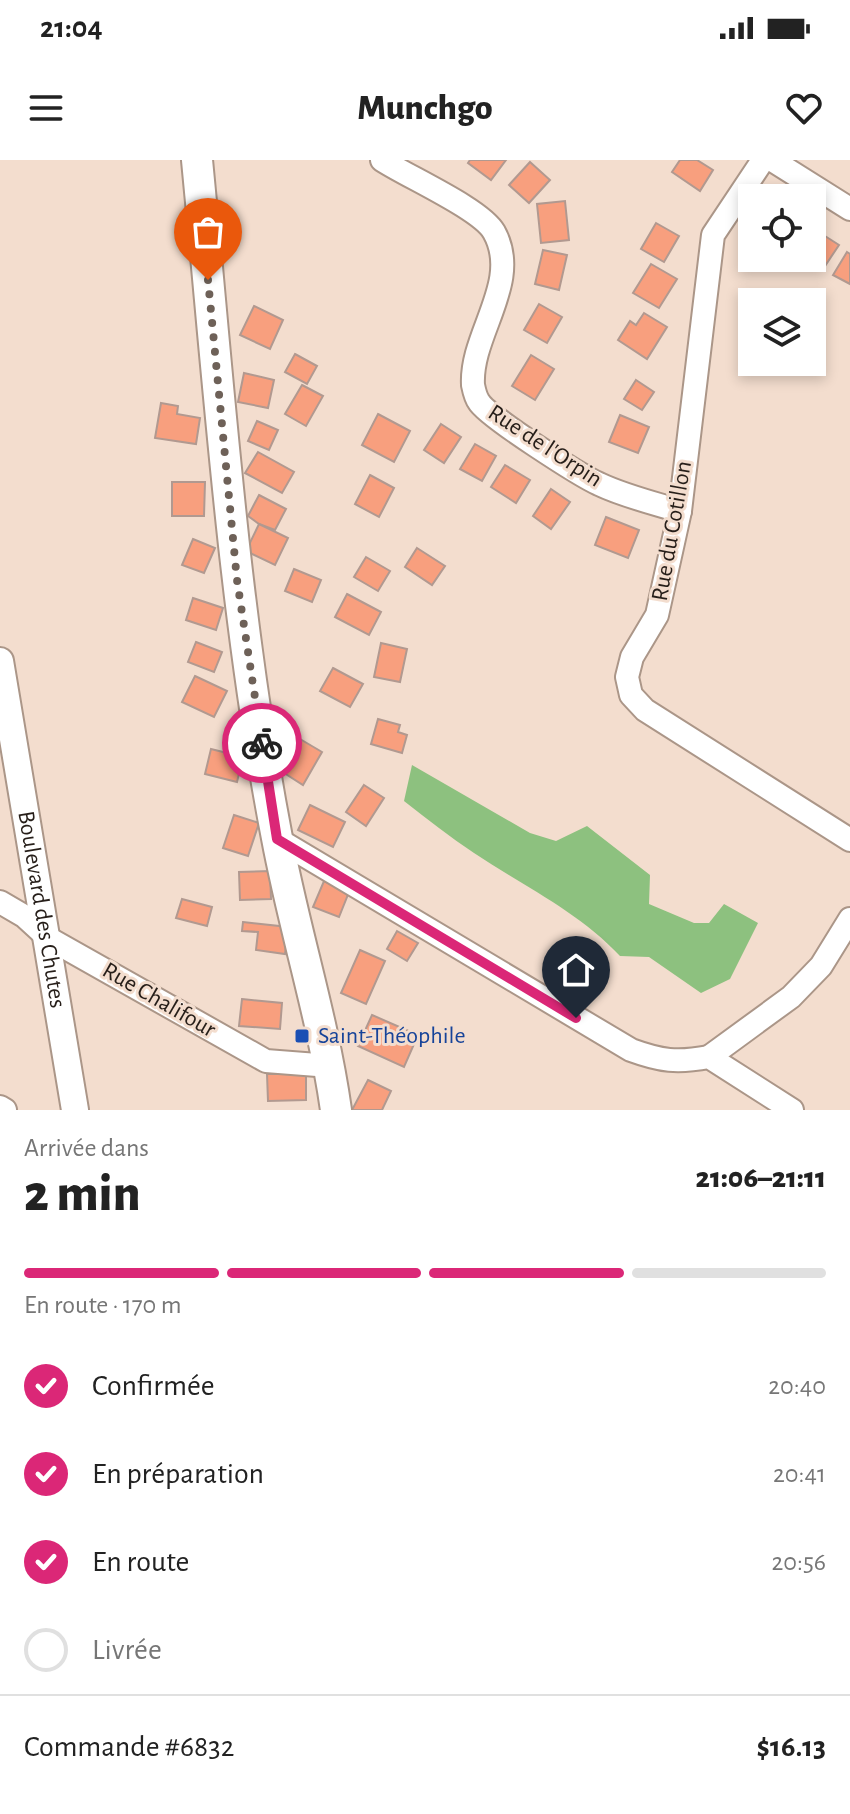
<!DOCTYPE html>
<html lang="fr">
<head>
<meta charset="utf-8">
<style>
	body { margin:0; font-family:"Alegreya Sans",sans-serif; background:#f6f6f6; color:#222; height:100vh; display:flex; flex-direction:column; font-size:30px; white-space:nowrap }
	* { box-sizing:border-box; margin:0 }
	p { font-size:26px; color:#767676 }
	.icon { flex:none; width:44px; height:44px; fill:none; stroke:currentColor; stroke-width:2; stroke-linecap:round; stroke-linejoin:round }
	.map { position:relative; height:950px; overflow:hidden }
	.details { display:flex; flex-direction:column; background:#fff; flex:1 }
	.details>* { flex:none }
	.tools { position:absolute; left:738px; top:24px; display:grid; gap:16px }
	.tools a { display:grid; place-items:center; width:88px; height:88px; border-radius:0px; background:#fff; box-shadow:0 4px 12px #0003; font-size:40px }
	.pin { position:absolute; display:grid; place-items:center; width:68px; height:68px; color:#fff; margin:-82px -34px; border-radius:50% 50% 50% 0; rotate:-45deg; box-shadow:0 0 8px #0007 }
	.pin .icon { rotate:45deg }
	.courier { position:absolute; display:grid; place-items:center; width:80px; height:80px; margin:-40px; border:6px solid #db2777; border-radius:50%; background:#fff; color:#222; box-shadow:0 2px 10px #0007 }
	.head em { font-style:normal; font-weight:800 }
	.head div { display:flex; flex-direction:column-reverse }
	.head { display:flex; align-items:center; justify-content:space-between; height:136px; padding:0 24px }
	h1 { font-size:52px; font-weight:800; line-height:60px }
	.bar { display:grid; grid-template-columns:repeat(4,1fr); gap:12px 8px; align-content:center; height:96px; padding:0 24px }
	.bar i { height:10px; border-radius:6px; background:#e0e0e0 }
	.bar .current { background:#db2777 }
	.bar p { grid-column:span 4 }
	.line { display:flex; align-items:center; gap:20px; padding:0 24px; border-top:2px solid #e0e0e0 }
	.line div { flex:1 }
	ol { padding:0 24px; list-style:none }
	li { display:flex; align-items:center; gap:24px; height:88px }
	li p { margin-inline-start:auto }
	li .icon { padding:8px; border-radius:50%; background:#db2777; color:#fff; stroke-width:4 }
	li:last-child { color:#767676 }
	li i { width:44px; height:44px; border:4px solid #e0e0e0; border-radius:50% }
	.status { display:flex; justify-content:space-between; align-items:center; height:56px; padding:0 40px; background:#fff; direction:ltr }
	.status svg { height:22px; fill:currentColor }
	header { display:flex; justify-content:space-between; align-items:center; height:104px; padding:0 24px; background:#fff; font-size:36px; font-weight:800 }
	.map>svg:first-child { display:block }
	.green { fill:#8dc17f }
	.building { fill:#f89f7e; stroke:#b19990; stroke-width:2 }
	.lines { fill:none; stroke-linecap:round; stroke-linejoin:round }
	.minor-casing { stroke:#ab9688; stroke-width:26 }
	.tertiary-casing { stroke:#ab9688; stroke-width:30 }
	.secondary-casing { stroke:#ab9688; stroke-width:34 }
	.minor { stroke:#fff; stroke-width:22 }
	.tertiary { stroke:#fff; stroke-width:26 }
	.secondary { stroke:#fff; stroke-width:30 }
	.done { stroke:#6e6158; stroke-width:8; stroke-dasharray:0 14.4 }
	.route { stroke:#db2777; stroke-width:10 }
	.transit-dot { fill:#1a4fb4; stroke:#f3ddce; stroke-width:3 }
	.labels { text-anchor:middle; dominant-baseline:central; stroke-width:6; stroke-linejoin:round; paint-order:stroke }
	.street-label { font-size:24px; fill:#261e19; stroke:#f3ddce }
	.transit-label { font-size:24px; fill:#164399; stroke:#f3ddce; text-anchor:start }
</style>
</head>
<body>
<div class="status"><b>21:04</b><svg viewBox="0 0 49 12"><path d="M0 12V9h3v3zM5 12V6h3v6zM10 12V3h3v9zM15 12V0h3v12zM26 1h20v11H26zM47 4h2v5h-2z"/></svg></div>
<header><svg class="icon" aria-label="menu" viewBox="0 0 24 24"><path d="M4 6h16M4 12h16M4 18h16"/></svg>Munchgo<svg class="icon" aria-label="heart" viewBox="0 0 24 24"><path d="M12 20l-8-8c-3-5 5-10 8-4 3-6 11-1 8 4z"/></svg></header>
<div class="map">
<svg width="850" height="950" viewBox="0 0 850 950">
	<rect width="100%" height="100%" fill="#f3ddce"/>
	<path class="green" d="M412,605l118,68 26,8 31,-15 63,49 -1,29 45,19h15l15,-19 34,19 -28,56 -29,14 -52,-36 -29,-1c-41,-44 -97,-70 -146,-103 -24,-16 -47,-34 -70,-52z"/>
	<g class="building">
		<polygon points="470,0 506,0 491,20 468,3"/>
		<polygon points="680,0 697,0 713,10 700,31 672,12"/>
		<polygon points="530,2 550,20 529,43 509,25"/>
		<polygon points="565,41 569,80 541,83 537,44"/>
		<polygon points="656,63 679,76 664,102 641,89"/>
		<polygon points="814,69 839,85 825,106 812,97"/>
		<polygon points="543,90 567,95 559,130 535,124"/>
		<polygon points="847,92 850,94 850,124 833,115"/>
		<polygon points="651,104 677,119 659,148 633,133"/>
		<polygon points="539,144 562,157 547,183 524,170"/>
		<polygon points="254,146 283,160 270,189 240,175"/>
		<polygon points="644,153 667,167 647,199 618,180 630,161 636,165"/>
		<polygon points="295,194 317,206 307,224 285,212"/>
		<polygon points="531,195 554,209 535,240 512,226"/>
		<polygon points="244,213 274,220 268,248 238,242"/>
		<polygon points="636,220 654,232 642,250 624,239"/>
		<polygon points="302,225 323,236 306,266 285,254"/>
		<polygon points="161,243 178,246 177,254 200,258 196,284 155,278"/>
		<polygon points="378,254 410,271 394,302 362,285"/>
		<polygon points="620,255 649,267 638,293 609,282"/>
		<polygon points="257,261 278,270 269,290 248,281"/>
		<polygon points="441,264 461,277 444,303 424,290"/>
		<polygon points="475,284 496,296 482,321 460,309"/>
		<polygon points="258,292 294,312 282,333 245,313"/>
		<polygon points="505,305 530,320 516,343 491,327"/>
		<polygon points="370,315 394,328 379,357 355,344"/>
		<polygon points="172,322 205,322 204,356 172,356"/>
		<polygon points="551,329 570,342 551,369 533,356"/>
		<polygon points="259,335 286,349 275,370 259,364 248,356"/>
		<polygon points="606,357 639,370 628,398 595,385"/>
		<polygon points="259,364 288,378 275,405 246,391"/>
		<polygon points="193,379 215,388 204,413 182,405"/>
		<polygon points="417,388 445,406 432,425 405,407"/>
		<polygon points="366,397 390,411 378,431 354,417"/>
		<polygon points="294,409 321,420 312,442 285,431"/>
		<polygon points="347,434 381,452 369,475 335,457"/>
		<polygon points="193,438 223,448 216,470 186,460"/>
		<polygon points="196,482 222,492 214,512 188,502"/>
		<polygon points="381,483 407,489 400,522 374,517"/>
		<polygon points="333,508 363,524 350,547 320,531"/>
		<polygon points="195,516 227,531 214,557 182,542"/>
		<polygon points="378,559 400,565 398,572 407,575 402,593 371,584"/>
		<polygon points="300,579 322,592 303,625 281,611"/>
		<polygon points="211,589 243,597 237,622 205,614"/>
		<polygon points="364,625 384,638 366,666 346,652"/>
		<polygon points="310,645 345,662 333,687 298,670"/>
		<polygon points="234,655 259,663 248,696 223,688"/>
		<polygon points="270,711 271,739 240,740 239,712"/>
		<polygon points="324,721 349,732 339,757 313,747"/>
		<polygon points="182,739 212,747 207,766 176,758"/>
		<polygon points="243,762 288,767 285,794 256,790 258,772 242,771"/>
		<polygon points="397,771 418,783 407,801 387,789"/>
		<polygon points="360,790 385,801 366,844 341,833"/>
		<polygon points="242,839 282,843 280,869 239,866"/>
		<polygon points="372,855 418,875 404,907 358,886"/>
		<polygon points="267,914 306,914 306,940 268,941"/>
		<polygon points="368,920 391,931 382,950 352,950"/>
	</g>
	<g class="lines">
		<g class="minor-casing">
			<g id="minor">
				<path d="M382,0c26,17 99,49 112,72 28,50 -24,102 -21,153 1,5 3,13 6,17 8,14 102,74 120,82 25,12 54,19 81,27"/>
				<polyline points="763,0 713,75 680,351 657,455 632,497 627,517 631,535 645,550 850,680"/>
				<polyline points="772,0 850,49"/>
				<path d="M277,679l354,211c30,11 46,13 78,7l83,53"/>
				<polyline points="0,742 24,756 48,778 266,901 330,906"/>
				<polyline points="709,897 791,837 821,806 850,759"/>
				<polyline points="0,947 5,950"/>
			</g>
		</g>
		<g class="tertiary-casing">
			<g id="tertiary">
				<path id="s1" d="M0,501l75,449"/>
			</g>
		</g>
		<g class="secondary-casing">
			<path id="secondary" d="M197,0c22,226 37,455 80,678 17,91 46,180 59,272"/>
		</g>
		<use href="#minor" class="minor"/>
		<use href="#tertiary" class="tertiary"/>
		<use href="#secondary" class="secondary"/>
	</g>
	<g class="lines">
		<polyline class="done" points="208,120 237,420 262,583"/>
		<polyline class="route" points="262,583 277,679 576,858"/>
	</g>
	<rect class="transit-dot" x="294" y="868" width="16" height="16" rx="4"/>
	<g class="labels">
		<g class="street-label">
			<text transform="translate(545 286) rotate(33)">Rue de l'Orpin</text>
			<text transform="translate(672 371) rotate(-80)">Rue du Cotillon</text>
			<text stroke="none"><textPath href="#s1" startOffset="252">Boulevard des Chutes</textPath></text>
			<text transform="translate(159 840) rotate(30)">Rue Chalifour</text>
		</g>
		<g class="transit-label">
			<text x="318" y="876">Saint-Théophile</text>
		</g>
	</g>
</svg>
<div class="tools">
<a><svg class="icon" aria-label="locate" viewBox="0 0 24 24"><circle cx="12" cy="12" r="6"/><path d="M12 2v4M12 18v4M2 12h4M18 12h4"/></svg></a>
<a><svg class="icon" aria-label="layers" viewBox="0 0 24 24"><path d="M12 4l9 5-9 5-9-5zM3 14l9 5 9-5"/></svg></a>
</div>
<div class="pin" style="left:208px;top:120px;background:#ea580c"><svg class="icon" aria-label="bag" viewBox="0 0 24 24"><path d="M5 8h14l-1 12H6zM9 8a3 3 0 0 1 6 0"/></svg></div>
<div class="pin" style="left:576px;top:858px;background:#1f2937"><svg class="icon" aria-label="home" viewBox="0 0 24 24"><path d="M3 11l9-7 9 7M6 9v11h12V9"/></svg></div>
<div class="courier" style="left:262px;top:583px"><svg class="icon" aria-label="bike" viewBox="0 0 24 24"><circle cx="6" cy="16" r="4"/><circle cx="18" cy="16" r="4"/><path d="M6 16l4-8h5l3 8M10 8l3 8H6M13 5h3"/></svg></div>
</div>
<section class="details">
<div class="head"><div><h1>2 min</h1><p>Arrivée dans</p></div><em>21:06–21:11</em></div>
<div class="bar"><i class="current"></i><i class="current"></i><i class="current"></i><i></i><p>En route · 170 m</p></div>
<ol>
<li><svg class="icon" aria-label="check" viewBox="0 0 24 24"><path d="M5 12l5 5 9-10"/></svg>Confirmée<p>20:40</p></li>
<li><svg class="icon" aria-label="check" viewBox="0 0 24 24"><path d="M5 12l5 5 9-10"/></svg>En préparation<p>20:41</p></li>
<li><svg class="icon" aria-label="check" viewBox="0 0 24 24"><path d="M5 12l5 5 9-10"/></svg>En route<p>20:56</p></li>
<li><i></i>Livrée</li>
</ol>
<div class="line" style="height:104px"><div>Commande #6832</div><b>$16.13</b></div>
</section>
</body>
</html>
